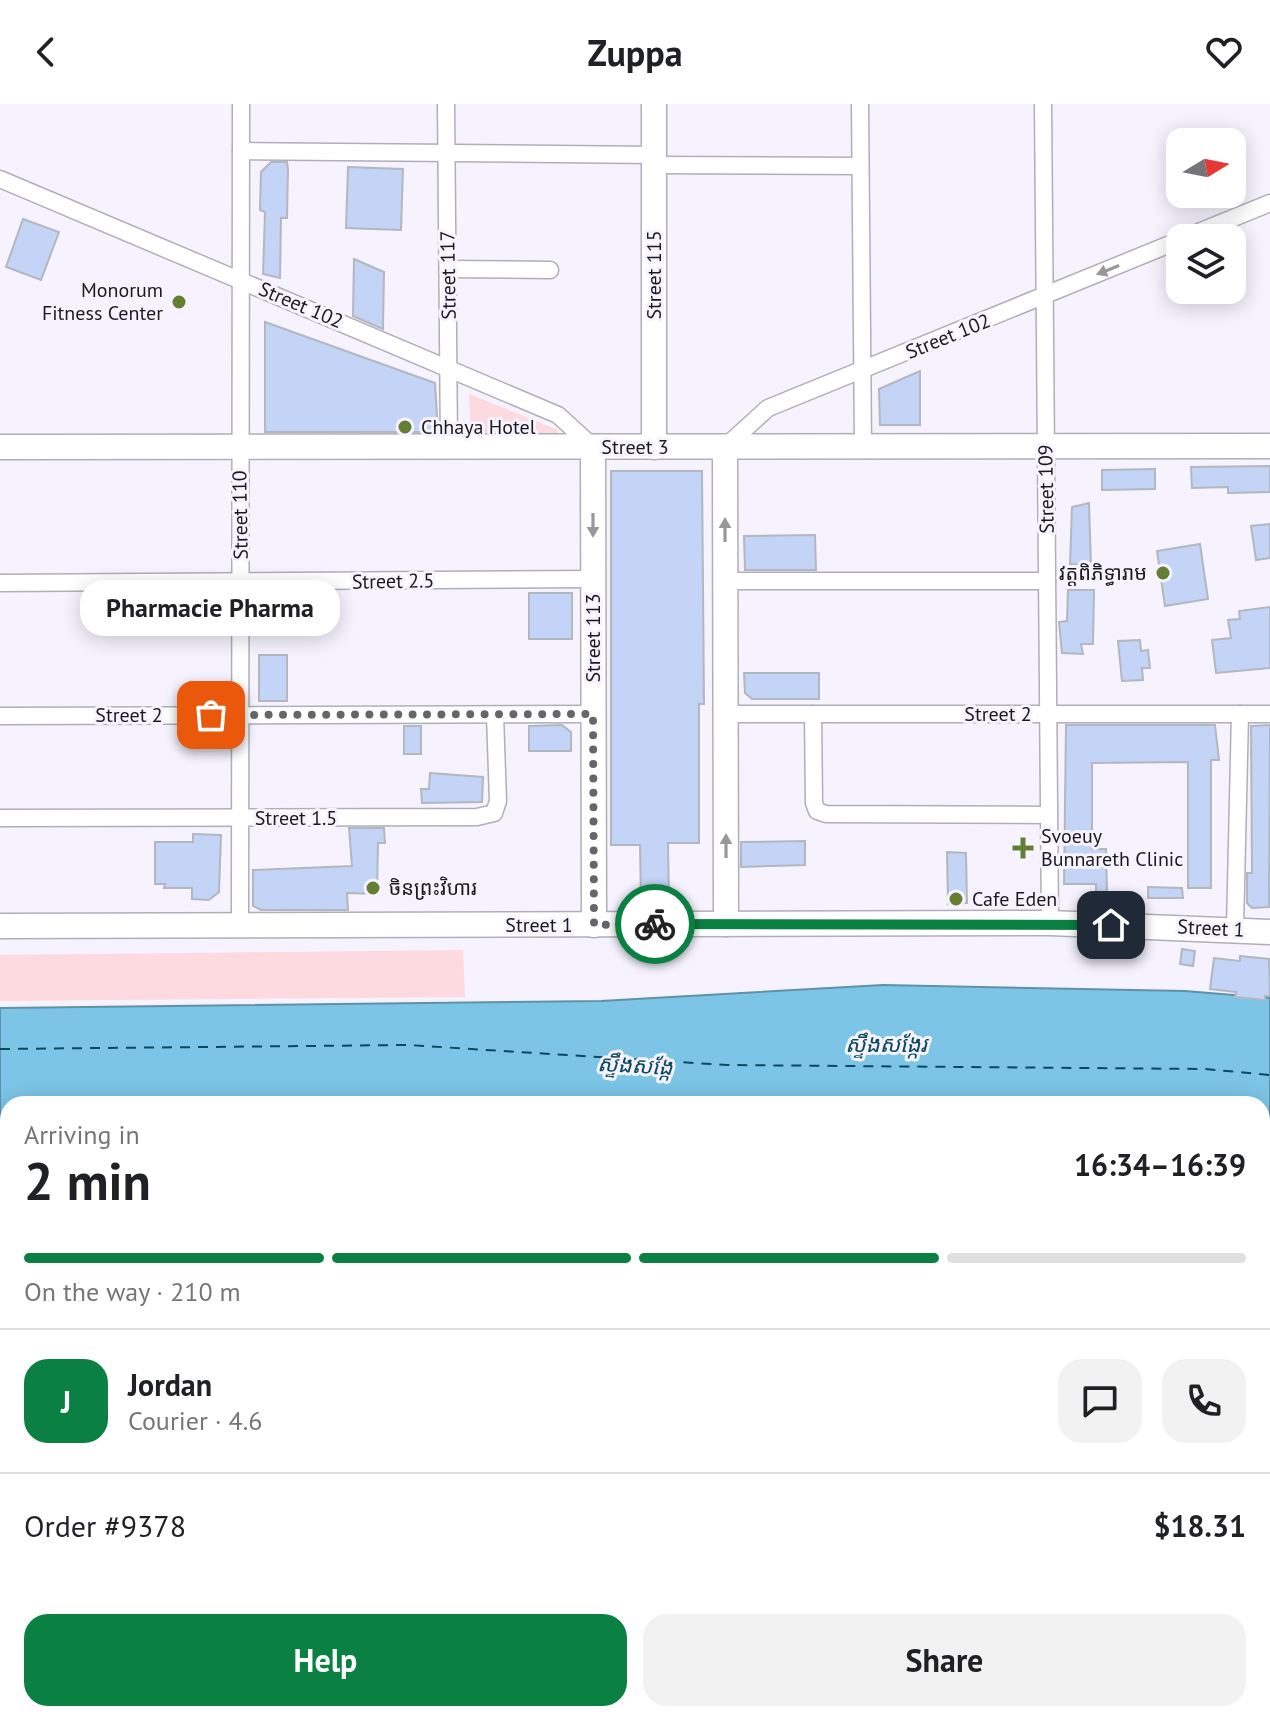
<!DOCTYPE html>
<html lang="en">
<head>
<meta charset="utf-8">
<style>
	body { margin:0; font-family:"PT Sans","Noto Sans Khmer",sans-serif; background:#f2f2f2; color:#202124; height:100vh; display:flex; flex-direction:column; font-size:30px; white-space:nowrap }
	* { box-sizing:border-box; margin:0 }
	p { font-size:26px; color:#757577 }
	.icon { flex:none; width:44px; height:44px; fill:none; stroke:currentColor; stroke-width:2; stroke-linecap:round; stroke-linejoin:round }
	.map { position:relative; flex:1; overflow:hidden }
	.drawer { position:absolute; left:0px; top:992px; width:1270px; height:626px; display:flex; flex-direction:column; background:#fff; border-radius:24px 24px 0 0; box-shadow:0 4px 20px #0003 }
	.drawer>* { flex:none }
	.needle { width:52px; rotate:80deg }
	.controls { position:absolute; left:1166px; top:24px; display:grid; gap:16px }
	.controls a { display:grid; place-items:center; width:80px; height:80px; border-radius:16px; background:#fff; box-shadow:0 4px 20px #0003; font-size:40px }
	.pin { position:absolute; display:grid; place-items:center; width:68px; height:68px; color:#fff; margin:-34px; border-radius:16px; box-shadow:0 4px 12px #0006 }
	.courier { position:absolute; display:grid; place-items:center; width:80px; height:80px; margin:-40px; border:6px solid #0b8043; border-radius:50%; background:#fff; color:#222; box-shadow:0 2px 10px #0007 }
	.bubble { position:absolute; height:56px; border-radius:24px; background:#fff; box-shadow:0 4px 20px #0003; font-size:26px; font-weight:700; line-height:56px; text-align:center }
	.head em { font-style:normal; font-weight:700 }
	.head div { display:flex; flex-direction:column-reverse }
	.head { display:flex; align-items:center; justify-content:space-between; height:136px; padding:0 24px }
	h1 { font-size:52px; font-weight:700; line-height:60px }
	.bar { display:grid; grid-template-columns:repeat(4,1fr); gap:12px 8px; align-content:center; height:96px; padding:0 24px }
	.bar i { height:10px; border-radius:6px; background:#e0e0e0 }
	.bar .current { background:#0b8043 }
	.bar p { grid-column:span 4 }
	.line { display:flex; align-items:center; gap:20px; padding:0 24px; border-top:2px solid #e0e0e0 }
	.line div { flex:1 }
	.round { display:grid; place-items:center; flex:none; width:84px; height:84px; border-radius:24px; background:#f2f2f2 }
	.cta { display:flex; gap:16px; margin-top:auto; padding:16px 24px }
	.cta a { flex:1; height:92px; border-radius:24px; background:#0b8043; color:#fff; font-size:32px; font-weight:700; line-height:92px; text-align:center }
	.cta a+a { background:#f2f2f2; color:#202124 }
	header { display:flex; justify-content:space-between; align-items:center; height:104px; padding:0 24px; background:#fff; font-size:36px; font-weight:700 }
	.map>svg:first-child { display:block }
	.green { fill:#fddadf }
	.water { fill:#7cc5e7; stroke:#5f91aa; stroke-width:2 }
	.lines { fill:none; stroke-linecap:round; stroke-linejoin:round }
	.ferry { stroke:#0c4961; stroke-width:2; stroke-dasharray:10 8; stroke-linecap:butt }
	.building { fill:#c3d4f7; stroke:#b2b7c0; stroke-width:2 }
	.street-casing { stroke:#b0aeb8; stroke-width:19 }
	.secondary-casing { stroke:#b0aeb8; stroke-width:27 }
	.street { stroke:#fff; stroke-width:16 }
	.secondary { stroke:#fff; stroke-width:24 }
	.oneway { fill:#989899 }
	.done { stroke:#67656c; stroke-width:8; stroke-dasharray:0 14.4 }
	.route { stroke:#0b8043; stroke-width:10 }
	.poi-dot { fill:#647e32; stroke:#f6f3fe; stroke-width:3 }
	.labels { text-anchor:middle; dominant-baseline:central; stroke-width:6; stroke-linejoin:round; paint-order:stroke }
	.street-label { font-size:20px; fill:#1a191d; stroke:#f6f3fe }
	.poi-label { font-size:20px; fill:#1a191d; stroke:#f6f3fe; text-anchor:start }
	.water-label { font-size:22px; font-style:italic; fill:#0c4961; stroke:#f6f3fe }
</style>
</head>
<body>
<header><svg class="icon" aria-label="back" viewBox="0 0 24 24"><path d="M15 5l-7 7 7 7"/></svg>Zuppa<svg class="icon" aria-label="heart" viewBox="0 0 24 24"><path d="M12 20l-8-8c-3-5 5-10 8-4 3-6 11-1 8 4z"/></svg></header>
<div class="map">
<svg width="1270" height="1617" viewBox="0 0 1270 1617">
	<rect width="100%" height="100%" fill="#f6f3fe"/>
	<g class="green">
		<polygon points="469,290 558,326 557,333 471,333"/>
		<polygon points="463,846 465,893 0,897 0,851"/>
	</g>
	<polygon class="water" points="883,881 1185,887 1270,894 1270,1074 1262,1073 1262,1000 8,1000 8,1041 0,1041 0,904 601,897"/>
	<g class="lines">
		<polyline class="ferry" points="0,945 408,941 727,961 1205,965 1270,971"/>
	</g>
	<g class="building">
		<polygon points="271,58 287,58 288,65 287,114 281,114 280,174 263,170 265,108 260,106 261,68"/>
		<polygon points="348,63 403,65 401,126 346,124"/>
		<polygon points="23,115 59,128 41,176 6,163"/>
		<polygon points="354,155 384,168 383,225 353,212"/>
		<polygon points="265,218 435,279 438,328 265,328"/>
		<polygon points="920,267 920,321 880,321 879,285"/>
		<polygon points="1270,362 1270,388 1228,389 1228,383 1192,384 1191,363"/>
		<polygon points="1155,365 1155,385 1102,386 1102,366"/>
		<polygon points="611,367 702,367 704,600 699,600 699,739 668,739 669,799 641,799 640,741 611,741"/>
		<polygon points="1089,399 1091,461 1070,460 1072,403"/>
		<polygon points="1270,420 1270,454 1256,456 1251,422"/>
		<polygon points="815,431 816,466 745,466 744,432"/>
		<polygon points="1200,440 1208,495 1165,502 1157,447"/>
		<polygon points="1068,486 1094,486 1093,540 1081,540 1083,550 1062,549 1059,518 1067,517"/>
		<rect x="529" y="489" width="43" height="46"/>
		<polygon points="1270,503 1270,564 1216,569 1212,536 1231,534 1228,516 1240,515 1239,507"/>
		<polygon points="1140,536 1141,547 1148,546 1150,564 1142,564 1143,576 1122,577 1118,537"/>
		<rect x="259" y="551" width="28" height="46"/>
		<polygon points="744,569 819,569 819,595 752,595 745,589"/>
		<polygon points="562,621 571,628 571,647 529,647 529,622"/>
		<polygon points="1066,621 1215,621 1219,656 1211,656 1211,784 1188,784 1188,658 1092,659 1092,745 1106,745 1107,788 1096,788 1096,780 1064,780"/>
		<polygon points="1270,621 1269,803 1252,804 1247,799 1247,769 1252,769 1251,622"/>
		<rect x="404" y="622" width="17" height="28"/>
		<polygon points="430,669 483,673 482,698 422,699 421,685 429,685"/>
		<polygon points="349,724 384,724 385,739 378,739 377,790 347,789 348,806 261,806 253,802 253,766 352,762"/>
		<polygon points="193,730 221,731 219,788 209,796 192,795 192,784 164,784 165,780 155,780 155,738 193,738"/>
		<polygon points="805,737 805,761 741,763 741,738"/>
		<polygon points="947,748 966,749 967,799 948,800"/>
		<polygon points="1148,783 1182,784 1183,794 1148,794"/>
		<polygon points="1182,845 1195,847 1193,862 1180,860"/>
		<polygon points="1240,852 1269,855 1270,892 1265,892 1265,896 1235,893 1236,888 1210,885 1214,854 1240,857"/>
	</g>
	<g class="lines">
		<g class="street-casing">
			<g id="street">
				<polyline points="446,0 449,343"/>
				<polyline points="860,0 863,342"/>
				<polyline points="1043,0 1050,819"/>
				<polyline points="241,47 654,51"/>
				<polyline points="654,61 860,62"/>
				<polyline points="0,75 558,311 593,343"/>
				<polyline points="1184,134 1270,99"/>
				<polyline points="448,165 550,166"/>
				<polyline points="725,343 768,304 1180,136"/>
				<polyline points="725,477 1047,477"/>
				<polyline points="0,479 593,475"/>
				<polyline points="725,610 1270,610"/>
				<polyline points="813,610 814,699 817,707 826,710 1049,711"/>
				<polyline points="0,612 593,610"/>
				<polyline points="0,714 477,713 494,709 498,697 495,611"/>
				<polyline points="240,822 241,0"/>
				<polyline points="1235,824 1240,610"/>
				<polyline points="0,1396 8,1396"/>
				<polyline points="54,1610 54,1617"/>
				<polyline points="242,1617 242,1610"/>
				<polyline points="457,1617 457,1610"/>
			</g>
		</g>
		<g class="secondary-casing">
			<g id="secondary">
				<polyline points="0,343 1270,342"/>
				<polyline points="593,343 594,821"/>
				<polyline points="654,343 654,0"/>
				<polyline points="725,343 726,820"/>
				<polyline points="0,822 1050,819 1270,828"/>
				<polyline points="1262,1130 1270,1131"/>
				<polyline points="0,1132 8,1131"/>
			</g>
		</g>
		<use href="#street" class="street"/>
		<use href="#secondary" class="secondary"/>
	</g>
	<defs><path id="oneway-solid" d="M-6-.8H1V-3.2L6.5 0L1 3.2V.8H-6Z" transform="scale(2)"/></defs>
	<g class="oneway">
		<use href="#oneway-solid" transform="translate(1108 166) rotate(158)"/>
		<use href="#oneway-solid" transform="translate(593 421) rotate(90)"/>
		<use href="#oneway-solid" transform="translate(725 426) rotate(-90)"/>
		<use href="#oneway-solid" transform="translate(726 742) rotate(-90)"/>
	</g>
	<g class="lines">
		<polyline class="done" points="211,611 593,610 594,821 655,820"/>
		<polyline class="route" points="655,820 1111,821"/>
	</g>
	<g class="poi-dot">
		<circle cx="179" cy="198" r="8"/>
		<circle cx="405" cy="323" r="8"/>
		<circle cx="1163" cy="469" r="8"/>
		<path d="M1019 732h8v8h8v8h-8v8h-8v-8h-8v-8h8z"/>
		<circle cx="373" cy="784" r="8"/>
		<circle cx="956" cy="795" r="8"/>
	</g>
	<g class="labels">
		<g class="street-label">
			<text transform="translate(448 171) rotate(-91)">Street 117</text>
			<text transform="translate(654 171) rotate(-90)">Street 115</text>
			<text transform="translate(301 201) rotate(23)">Street 102</text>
			<text transform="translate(948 232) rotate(-22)">Street 102</text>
			<text x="635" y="343">Street 3</text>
			<text transform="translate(1046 385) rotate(-91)">Street 109</text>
			<text transform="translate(240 411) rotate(-91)">Street 110</text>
			<text transform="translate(393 477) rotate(-1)">Street 2.5</text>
			<text transform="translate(593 534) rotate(-90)">Street 113</text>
			<text x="998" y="610">Street 2</text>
			<text x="129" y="611">Street 2</text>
			<text x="296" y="714">Street 1.5</text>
			<text x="539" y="821">Street 1</text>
			<text transform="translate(1211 824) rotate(3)">Street 1</text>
		</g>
		<g class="poi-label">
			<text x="163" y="186" text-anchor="end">Monorum<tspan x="163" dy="23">Fitness Center</tspan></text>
			<text x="421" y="323">Chhaya Hotel</text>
			<text x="1147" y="469" text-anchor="end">វត្តពិភិទ្ធារាម</text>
			<text x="1041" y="732">Svoeuy<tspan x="1041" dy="23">Bunnareth Clinic</tspan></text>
			<text x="389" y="784">ចិនព្រះវិហារ</text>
			<text x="972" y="795">Cafe Eden</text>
		</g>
		<g class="water-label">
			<text x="886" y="940">ស្ទឹងសង្កែរ</text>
			<text transform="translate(635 961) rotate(3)">ស្ទឹងសង្កែ</text>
		</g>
	</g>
</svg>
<div class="controls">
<a><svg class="needle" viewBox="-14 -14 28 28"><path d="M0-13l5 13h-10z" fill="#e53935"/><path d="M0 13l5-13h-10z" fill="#757577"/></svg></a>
<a><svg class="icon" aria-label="layers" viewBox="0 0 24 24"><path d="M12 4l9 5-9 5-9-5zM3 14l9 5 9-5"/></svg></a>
</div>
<div class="pin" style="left:211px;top:611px;background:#ea580c"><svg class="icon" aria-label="bag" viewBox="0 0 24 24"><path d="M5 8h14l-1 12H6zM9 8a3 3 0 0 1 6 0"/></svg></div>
<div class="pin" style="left:1111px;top:821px;background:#1f2937"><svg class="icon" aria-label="home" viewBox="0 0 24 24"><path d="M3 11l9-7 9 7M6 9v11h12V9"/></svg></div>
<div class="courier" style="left:655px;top:820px"><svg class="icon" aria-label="bike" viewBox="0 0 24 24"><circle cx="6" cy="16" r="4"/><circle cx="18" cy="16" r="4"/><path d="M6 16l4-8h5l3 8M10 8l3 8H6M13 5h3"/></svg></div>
<div class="bubble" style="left:80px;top:476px;width:260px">Pharmacie Pharma</div>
<section class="drawer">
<div class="head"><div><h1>2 min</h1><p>Arriving in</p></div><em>16:34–16:39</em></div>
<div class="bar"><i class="current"></i><i class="current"></i><i class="current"></i><i></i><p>On the way · 210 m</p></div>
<div class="line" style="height:144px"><b class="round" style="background:#0b8043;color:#fff">J</b><div><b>Jordan</b><p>Courier · 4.6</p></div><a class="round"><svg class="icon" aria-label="chat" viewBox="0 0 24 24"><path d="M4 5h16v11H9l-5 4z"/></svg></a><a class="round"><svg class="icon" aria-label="phone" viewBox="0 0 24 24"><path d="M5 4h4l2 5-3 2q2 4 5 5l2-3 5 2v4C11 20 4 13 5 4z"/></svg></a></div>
<div class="line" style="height:104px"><div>Order #9378</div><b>$18.31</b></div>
<div class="cta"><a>Help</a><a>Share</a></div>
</section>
</div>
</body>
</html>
